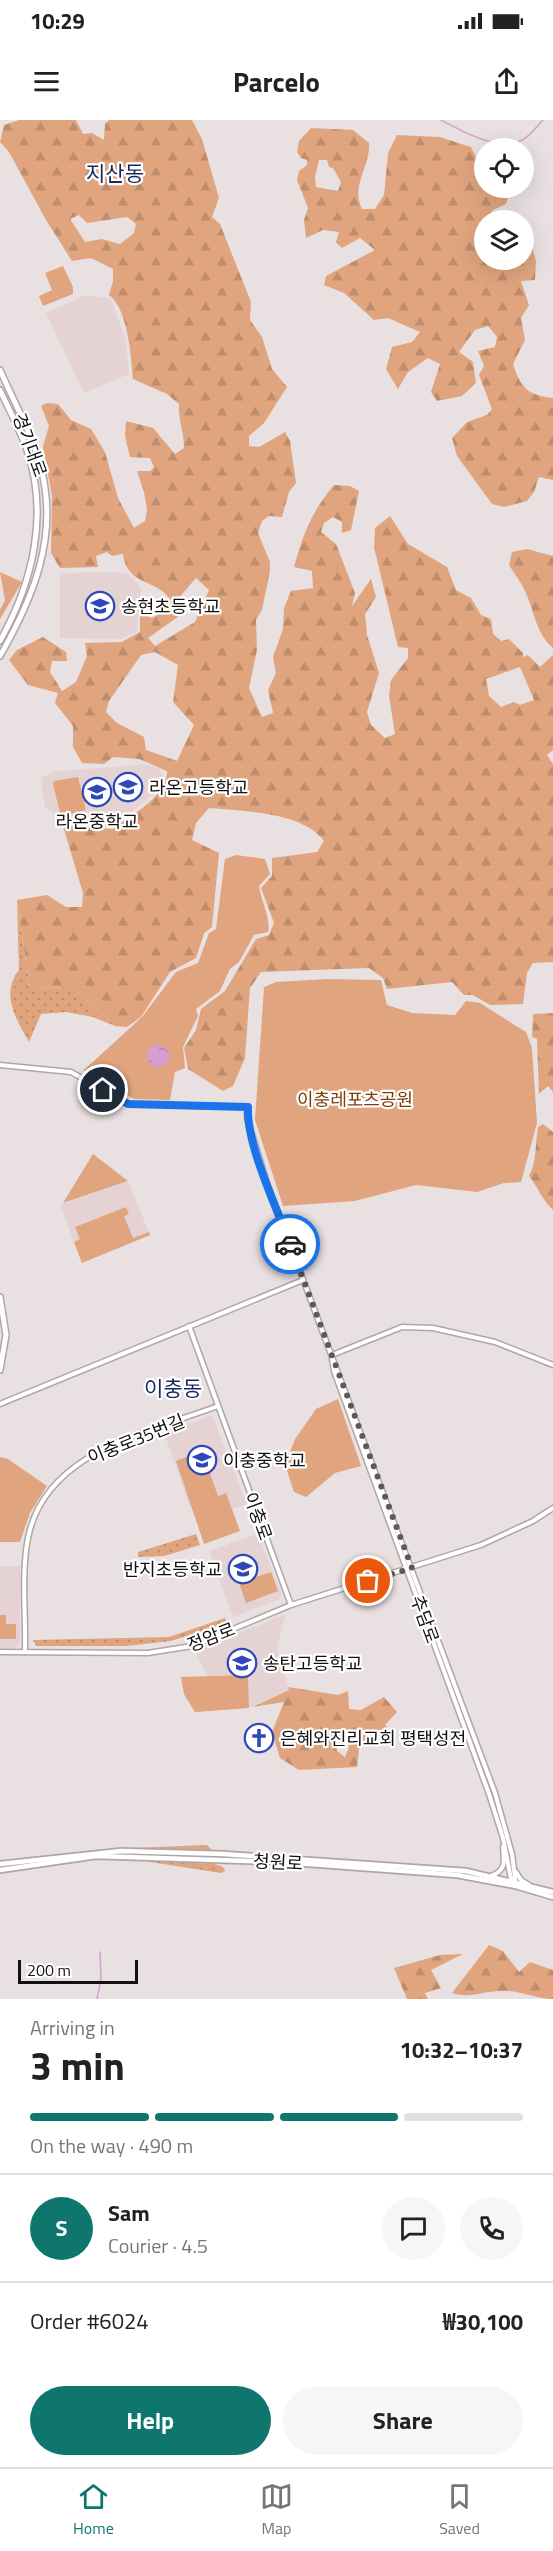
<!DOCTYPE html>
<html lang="en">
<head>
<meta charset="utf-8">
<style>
	body { margin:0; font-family:"Titillium Web","Noto Sans KR",sans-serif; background:#f6f6f6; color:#222; height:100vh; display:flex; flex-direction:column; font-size:22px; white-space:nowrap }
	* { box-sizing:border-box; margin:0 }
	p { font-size:20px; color:#767676 }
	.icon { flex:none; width:33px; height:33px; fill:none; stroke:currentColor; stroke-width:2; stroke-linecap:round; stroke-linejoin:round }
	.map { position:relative; height:1879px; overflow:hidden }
	.sheet { display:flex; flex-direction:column; background:#fff; flex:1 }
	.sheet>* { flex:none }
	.tools { position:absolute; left:474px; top:18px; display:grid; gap:12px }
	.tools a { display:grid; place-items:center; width:60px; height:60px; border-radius:50%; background:#fff; box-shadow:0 6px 24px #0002; font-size:30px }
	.scale { position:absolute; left:18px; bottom:15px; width:120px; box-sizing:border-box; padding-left:6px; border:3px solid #131010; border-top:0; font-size:16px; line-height:21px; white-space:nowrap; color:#131010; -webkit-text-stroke:4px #fff; paint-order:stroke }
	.pin { position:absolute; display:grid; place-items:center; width:51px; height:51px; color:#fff; margin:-26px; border:3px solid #fff; border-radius:50%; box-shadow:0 2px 6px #0007 }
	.courier { position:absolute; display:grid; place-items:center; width:60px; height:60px; margin:-30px; border:4px solid #1a73e8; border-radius:50%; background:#fff; color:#222; box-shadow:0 2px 8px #0007 }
	.headline em { font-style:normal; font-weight:700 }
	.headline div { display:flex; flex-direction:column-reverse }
	.headline { display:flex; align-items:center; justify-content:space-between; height:102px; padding:0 30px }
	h1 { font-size:39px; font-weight:700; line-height:45px }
	.bar { display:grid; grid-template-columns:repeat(4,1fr); gap:9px 6px; align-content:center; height:72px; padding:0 30px }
	.bar i { height:8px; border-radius:4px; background:#e0e0e0 }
	.bar .selected { background:#0f766e }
	.bar p { grid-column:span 4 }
	.line { display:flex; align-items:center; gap:15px; padding:0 30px; border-top:2px solid #e0e0e0 }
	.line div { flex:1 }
	.round { display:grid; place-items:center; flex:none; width:63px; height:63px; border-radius:32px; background:#f6f6f6 }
	.primary-button { display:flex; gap:12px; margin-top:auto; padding:12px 30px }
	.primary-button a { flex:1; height:69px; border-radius:36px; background:#0f766e; color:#fff; font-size:24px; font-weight:700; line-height:69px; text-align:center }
	.primary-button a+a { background:#f6f6f6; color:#222 }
	.status { display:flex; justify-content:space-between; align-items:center; height:42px; padding:0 30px; background:#fff; direction:ltr }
	.status svg { height:16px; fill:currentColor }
	header { display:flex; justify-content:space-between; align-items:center; height:78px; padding:0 30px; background:#fff; font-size:27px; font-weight:700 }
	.tabs { display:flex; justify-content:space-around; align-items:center; height:84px; border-top:2px solid #e0e0e0; background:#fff; font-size:16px; color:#767676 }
	.tabs a { display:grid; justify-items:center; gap:3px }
	.tabs .selected { color:#0f766e }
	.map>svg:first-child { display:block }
	.built { fill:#e5d3d4 }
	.grass { fill:url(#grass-dots) }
	.forest { fill:url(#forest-firs); fill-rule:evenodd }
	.green { fill:#e0a57e }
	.water { fill:url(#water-ripples) }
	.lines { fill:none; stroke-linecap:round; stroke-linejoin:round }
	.stream { stroke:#d89cd0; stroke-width:1.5 }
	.tertiary-casing { stroke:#afa6a7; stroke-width:7 }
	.secondary-casing { stroke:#afa6a7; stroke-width:8 }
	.primary-casing { stroke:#afa6a7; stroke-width:8 }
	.tertiary { stroke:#fff; stroke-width:4 }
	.secondary { stroke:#fff; stroke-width:4.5 }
	.primary { stroke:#fff; stroke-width:5 }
	.done { stroke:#5e5959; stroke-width:6; stroke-dasharray:0 10.8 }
	.route { stroke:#1a73e8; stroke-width:8 }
	.labels { text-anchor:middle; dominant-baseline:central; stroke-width:4.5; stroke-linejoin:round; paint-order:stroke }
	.street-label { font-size:18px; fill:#131010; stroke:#fff }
	.poi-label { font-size:18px; fill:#131010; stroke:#fff; text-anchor:start }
	.park-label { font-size:18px; fill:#7b3f0b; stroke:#fff }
	.quarter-label { font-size:21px; fill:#19275f; stroke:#fff }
</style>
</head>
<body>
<div class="status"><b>10:29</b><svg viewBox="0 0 49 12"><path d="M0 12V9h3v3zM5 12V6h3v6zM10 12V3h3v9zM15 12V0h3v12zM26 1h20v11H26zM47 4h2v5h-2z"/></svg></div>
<header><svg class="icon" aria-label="menu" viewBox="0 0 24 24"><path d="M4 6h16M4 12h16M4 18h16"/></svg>Parcelo<svg class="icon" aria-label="share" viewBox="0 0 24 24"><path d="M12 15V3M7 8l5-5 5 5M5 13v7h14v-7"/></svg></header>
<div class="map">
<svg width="553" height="1879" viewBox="0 0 553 1879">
	<defs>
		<pattern id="grass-dots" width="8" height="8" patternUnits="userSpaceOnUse" patternTransform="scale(1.5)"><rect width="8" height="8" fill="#e0a57e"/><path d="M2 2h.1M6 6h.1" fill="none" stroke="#bf8d6c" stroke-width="1.8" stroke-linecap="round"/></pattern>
		<pattern id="forest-firs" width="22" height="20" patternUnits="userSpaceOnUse" patternTransform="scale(1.5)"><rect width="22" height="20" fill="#e0a57e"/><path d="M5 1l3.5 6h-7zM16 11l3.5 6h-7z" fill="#bf8d6c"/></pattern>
		<pattern id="water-ripples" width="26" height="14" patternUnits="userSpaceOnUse" patternTransform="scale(1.5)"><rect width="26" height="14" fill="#d89cd0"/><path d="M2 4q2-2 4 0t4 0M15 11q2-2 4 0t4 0" fill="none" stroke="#b885b2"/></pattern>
	</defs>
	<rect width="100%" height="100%" fill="#e9e0e1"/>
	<g class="built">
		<polygon points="86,175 111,179 126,221 129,254 84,273 46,193"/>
		<polygon points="114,452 127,453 141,468 137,512 120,519 60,518 60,453"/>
		<polygon points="146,644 159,649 164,660 157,671 113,707 69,703 45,688 41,658 52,652"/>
		<polygon points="128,1061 150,1115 82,1143 60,1085"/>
		<polygon points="212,1295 247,1384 232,1389 226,1374 190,1387 164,1313"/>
		<polygon points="258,1414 282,1475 278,1480 233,1497 209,1431"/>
		<polygon points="0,1446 20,1446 20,1523 16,1528 0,1528"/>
		<polygon points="286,1494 277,1526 289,1570 253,1587 195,1592 184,1574 181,1557 207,1556 195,1531"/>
	</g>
	<g class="grass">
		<path d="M17,780l13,88 41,-1 44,39 -22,-9 -27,-5 -25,2 -12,28c-13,-23 -29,-48 -10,-72z"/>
		<polygon points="196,1414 200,1425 164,1436 138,1437 138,1432"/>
		<polygon points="225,1498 227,1503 171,1521 126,1526 36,1526 33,1520 169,1517"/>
		<polygon points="207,1725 212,1730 132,1728"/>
		<polygon points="144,1741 215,1744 223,1747 225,1751 221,1753"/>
	</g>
	<g class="forest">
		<path d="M19,0h57l7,14 9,-1 12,7 1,-16 4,-4h83l10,19 17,59 -7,19 8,7 31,78 -1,18 12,17 10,32 15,18 -23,36 -15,13v10l10,1 26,-15 5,9 6,42 -7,9 -7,25 -13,-1 -7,5 -4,12 12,29v9l-8,39 -6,10 1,30 -8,38 13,29 11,-4 -5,-23 8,-17 -3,-16 10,-28 1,-21 7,-17 22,-3 -1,-17 -18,-4c10,-35 17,-54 40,-82l16,1 9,5 -8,39 -9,3v-11l-9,-5 -9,6 -3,9 15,12 19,49 -3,13 19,-27 5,18 -11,17 2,21 12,38 -12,39 4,13 14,13 10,-4 -6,-38 2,-16 17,-22v-10l-10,-1 -24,-100 1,-19 15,-12 18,28 39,23 9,23 15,8 10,17 10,4 2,15 8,7 8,-2 14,14v4l5,-2 12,12 13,-12v95l-6,5 6,9v198l-20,1 -6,10 -4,31 -33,1 -17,-10h-9l-12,-13 -65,7 -4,-11 -14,-10 -108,4 -11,16 -5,70 -12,28 -10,5 -35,-22 -4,-21 12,-18 5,-21 24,-18 31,-52 13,-4 5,-12 -13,-35 11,-12v-18l45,-6 7,-11c-21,-29 -81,-30 -115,-33l-13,15 -4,17 27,13 -7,74 -8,6 -8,25 -26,14 -29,45 -14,10 -12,-1 -44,-39 -41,1 -13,-88 30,-5 19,12h16l1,-14 -20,-67 50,3c18,-14 55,-33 54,-58l-28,-12 -26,-2 -9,7 -22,-1 -9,-16v-21l-18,-23 3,-10 -30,-8 -19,-25 8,-10 26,-13 23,15 1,9h-15l-2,11 12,19 14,-9 11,-26 -2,-13 37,-1 18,-10v-19l12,5 14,-8 4,-11c-15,-21 -43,-13 -47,-45l-11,2 -5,-4 -11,4 2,11 -38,1 -9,-15 1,-57 -9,-50 6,-20 -8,-20 6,-3 11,1 13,16 20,9 14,23 13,46 16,30 11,-7 2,-11 -3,-18 -7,-21h13l4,-4 -4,-9 -20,-1 -5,-21 1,-15 27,7 22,26 9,-6c0,-16 -6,-28 -5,-44l-12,-10 -34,-15c-2,-23 -5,-70 -24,-84l4,-14v-12l-22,-11 -19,3 -26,-41 -37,-68 -9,-10 4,-17zM79,95l8,8 40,-6 9,7 -2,9 -14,11 -18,-5 -17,3 -15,-23zM196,458l13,12 -14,32 -40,24 -7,-8 34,-24 -4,-15zM155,532l23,13 -5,37 21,23 -17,36 -31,-11 -2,-13 -27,-14 -11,-11 3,-11 32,-46zM520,547l14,33 -14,5 -6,-3 -13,5 -12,-11 -3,-17z"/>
		<path d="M311,8l42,2 16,13c2,23 -19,42 -7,66h13l9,-14 4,-42 9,-18 43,2 31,10 9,19 4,3v19h27l-5,16 -13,6 -13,18 4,1v31h40v-17l8,4 4,14 -1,19 -14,1 8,24 -8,13 4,22 -12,24c8,24 14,31 40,34v82l-14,-3 -5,15 -7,9 -23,6 -12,-3 -35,-48 -5,-18 15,-16 20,-7 5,-6 -13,-34 5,-9 -6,-15 17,-4 2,-10 -9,-11 -13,4 -16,22 14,10 3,21 -14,13 -25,5 -6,-9 9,-28 -12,-6 -20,14 -10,17 -12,-20 6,-22 20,-5 8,-10 -32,-14 -14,2 -30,-27 -20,-8 2,-9 49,-26 -15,-12 -18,10 -6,-6 3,-10 -16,-2 -17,8 -2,-18 4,-12 -11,-28 2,-9 8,-6v-5l-6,-2 -4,-6 2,-11zM319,40h8l2,7 4,1 8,14 -3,9 -22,-4 -1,-10z"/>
		<path d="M527,429l26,7v92c-18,-15 -19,-40 -29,-59 -4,-8 -10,-16 -15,-24l3,-13z"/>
		<polygon points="553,893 553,972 548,966 539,974 537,919 532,917 533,894"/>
		<path d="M543,1004l10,8v78c-11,-10 -15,-23 -24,-34 8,-15 6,-31 9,-49z"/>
		<path d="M288,1567l50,8 10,-4 1,18 12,1 23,-13 13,15 -12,13 4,5 -30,19 -2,18 -58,3 -19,-12 -8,-26 12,-30 -31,5 36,-17zM346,1616l3,11 -4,10 -8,-6 -1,-13z"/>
		<path d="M489,1825l14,6 16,21 11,-10 23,8v29c-17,0 -33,-9 -51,-8 -20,0 -32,8 -50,2z"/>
		<polygon points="463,1834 431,1850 441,1868 425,1873 428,1879 407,1879 394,1848 440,1835"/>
	</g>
	<g class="green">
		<polygon points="63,146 73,167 73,174 43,186 39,176 52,170 45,153"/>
		<polygon points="0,452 22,462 0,499 0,490 5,480"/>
		<polygon points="78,657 86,690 61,697 53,664 54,661"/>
		<path d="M236,735l29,4 5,15 -11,12c2,15 12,32 9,46l-14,3 -15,27 -9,7 -10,22 -24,18 2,7 -15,31 2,21 -10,4 -5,28 -36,-1 -50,-29 58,-53 34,-45 22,-9 11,-30 7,-4 9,-70z"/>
		<polygon points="327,859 381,860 387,885 412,893 455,895 466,881 480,883 526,912 532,928 537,1003 521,1062 504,1063 477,1072 416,1065 355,1081 283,1086 255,1000 264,867 276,862"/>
		<polygon points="93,1034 128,1061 63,1083"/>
		<polygon points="126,1087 129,1094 124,1096 133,1118 149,1112 150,1115 82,1143 74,1122 80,1119 75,1107"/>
		<polygon points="338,1279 361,1346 335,1353 306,1377 294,1372 285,1345 295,1319 316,1289"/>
		<polygon points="202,1331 218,1376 226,1373 240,1411 204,1424 176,1341"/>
		<polygon points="0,1337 8,1339 47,1366 30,1393 20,1422 0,1422"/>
		<polygon points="271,1452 278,1471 246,1483 239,1463"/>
		<polygon points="0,1495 6,1495 6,1504 16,1504 16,1519 0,1519"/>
		<polygon points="248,1555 249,1588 195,1592 184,1574 181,1557"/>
	</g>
	<circle class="water" cx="158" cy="936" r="11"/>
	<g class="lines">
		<g class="stream">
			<path d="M441,0c19,10 59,33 81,20 8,-4 15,-14 21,-20"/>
			<polyline points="97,1879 101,1859 100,1832"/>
		</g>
		<g class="tertiary-casing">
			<g id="tertiary">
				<polyline points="0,945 71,952 128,984 247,987 247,998 267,1063 495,1673 512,1734 516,1766"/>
				<polyline points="189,1206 291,1485"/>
				<polyline points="332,1235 402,1207 433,1208 495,1222 553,1245"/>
				<polyline points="332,1239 334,1251 489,1674 503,1718 512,1764"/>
				<polyline points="0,1284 303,1160"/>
				<polyline points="0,1532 148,1533 192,1526 291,1485 481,1425 533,1401 553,1388"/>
				<path d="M25,1532c1,-37 -4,-78 3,-114 17,-87 121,-106 190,-132"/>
				<polyline points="516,1752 521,1760 529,1765"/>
				<path d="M491,1756c16,-6 13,-15 12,-29"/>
			</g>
		</g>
		<g class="secondary-casing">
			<g id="secondary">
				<polyline points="0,1744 121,1731 223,1734 466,1751 553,1772"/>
				<polyline points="0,1750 96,1736 282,1742 457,1755 516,1766 553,1777"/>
			</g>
		</g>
		<g class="primary-casing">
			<g id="primary">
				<path d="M0,250c14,32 32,64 41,98 18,69 -8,130 -41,188"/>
				<path d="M0,270c9,20 20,39 27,60 22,65 6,132 -27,191"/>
				<polyline points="0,1177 6,1215 0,1250"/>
			</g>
		</g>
		<use href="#tertiary" class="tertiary"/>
		<use href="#secondary" class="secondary"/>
		<use href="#primary" class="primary"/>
	</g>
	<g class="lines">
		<polyline class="done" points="290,1124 412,1448 368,1461"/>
		<path class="route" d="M103,970l25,14 120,3c-2,37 29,101 42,137"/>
	</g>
	<defs>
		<g id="school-ring" transform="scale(1.5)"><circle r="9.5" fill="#fff" stroke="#2f48b9" stroke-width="1.5"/><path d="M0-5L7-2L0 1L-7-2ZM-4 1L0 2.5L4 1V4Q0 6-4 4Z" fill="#2f48b9"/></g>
		<g id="church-ring" transform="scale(1.5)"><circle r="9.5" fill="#fff" stroke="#2f48b9" stroke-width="1.5"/><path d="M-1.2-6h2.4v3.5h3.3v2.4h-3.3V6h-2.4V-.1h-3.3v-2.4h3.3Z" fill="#2f48b9"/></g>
	</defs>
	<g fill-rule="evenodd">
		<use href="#school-ring" x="100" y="486"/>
		<use href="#school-ring" x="128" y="667"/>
		<use href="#school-ring" x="97" y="672"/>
		<use href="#school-ring" x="202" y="1340"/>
		<use href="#school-ring" x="243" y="1449"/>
		<use href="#school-ring" x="242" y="1543"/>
		<use href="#church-ring" x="259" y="1618"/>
	</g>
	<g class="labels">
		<g class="street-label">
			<text transform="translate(30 325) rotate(70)">경기대로</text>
			<text transform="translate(136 1319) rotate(-22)">이충로35번길</text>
			<text transform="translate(258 1396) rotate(70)">이충로</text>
			<text transform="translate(425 1499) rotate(70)">추담로</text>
			<text transform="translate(211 1517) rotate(-21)">정암로</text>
			<text transform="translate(278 1742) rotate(3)">청원로</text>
		</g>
		<g class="poi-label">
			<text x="121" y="486">송현초등학교</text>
			<text x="149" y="667">라온고등학교</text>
			<text x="97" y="701" text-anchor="middle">라온중학교</text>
			<text x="223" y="1340">이충중학교</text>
			<text x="222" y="1449" text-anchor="end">반지초등학교</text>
			<text x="263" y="1543">송탄고등학교</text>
			<text x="280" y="1618">은혜와진리교회 평택성전</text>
		</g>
		<g class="park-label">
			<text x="355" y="979">이충레포츠공원</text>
		</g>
		<g class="quarter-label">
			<text x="115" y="53">지산동</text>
			<text x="173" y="1268">이충동</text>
		</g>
	</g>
</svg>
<div class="tools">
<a><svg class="icon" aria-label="locate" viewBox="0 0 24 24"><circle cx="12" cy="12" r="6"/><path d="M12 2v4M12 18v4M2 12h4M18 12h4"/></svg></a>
<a><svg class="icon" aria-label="layers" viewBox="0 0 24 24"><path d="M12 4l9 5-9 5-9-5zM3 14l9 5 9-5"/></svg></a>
</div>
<div class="scale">200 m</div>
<div class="pin" style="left:368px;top:1461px;background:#ea580c"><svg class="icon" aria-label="bag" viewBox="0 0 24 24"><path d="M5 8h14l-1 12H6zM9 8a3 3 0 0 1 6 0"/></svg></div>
<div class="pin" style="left:103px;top:970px;background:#1f2937"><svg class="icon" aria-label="home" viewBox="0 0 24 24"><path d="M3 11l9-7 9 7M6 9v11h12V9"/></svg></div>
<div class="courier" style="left:290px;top:1124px"><svg class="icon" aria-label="car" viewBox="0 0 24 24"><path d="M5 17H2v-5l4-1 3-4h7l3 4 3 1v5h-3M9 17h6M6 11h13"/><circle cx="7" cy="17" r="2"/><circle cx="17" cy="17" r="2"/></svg></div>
</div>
<section class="sheet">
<div class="headline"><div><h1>3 min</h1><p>Arriving in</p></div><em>10:32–10:37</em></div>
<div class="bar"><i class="selected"></i><i class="selected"></i><i class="selected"></i><i></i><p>On the way · 490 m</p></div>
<div class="line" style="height:108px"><b class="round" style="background:#0f766e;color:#fff">S</b><div><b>Sam</b><p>Courier · 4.5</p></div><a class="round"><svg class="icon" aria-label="chat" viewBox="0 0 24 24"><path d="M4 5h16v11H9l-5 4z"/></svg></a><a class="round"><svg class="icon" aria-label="phone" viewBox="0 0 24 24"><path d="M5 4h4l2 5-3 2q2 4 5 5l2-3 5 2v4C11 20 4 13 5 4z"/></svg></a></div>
<div class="line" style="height:78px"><div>Order #6024</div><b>₩30,100</b></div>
<div class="primary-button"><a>Help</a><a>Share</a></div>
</section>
<nav class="tabs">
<a class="selected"><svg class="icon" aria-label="home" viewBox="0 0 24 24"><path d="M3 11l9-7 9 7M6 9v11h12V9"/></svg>Home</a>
<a><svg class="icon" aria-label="map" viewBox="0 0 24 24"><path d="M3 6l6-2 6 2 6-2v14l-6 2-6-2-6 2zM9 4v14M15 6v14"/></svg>Map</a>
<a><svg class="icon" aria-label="saved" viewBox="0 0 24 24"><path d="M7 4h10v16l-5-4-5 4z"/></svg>Saved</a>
</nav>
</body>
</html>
